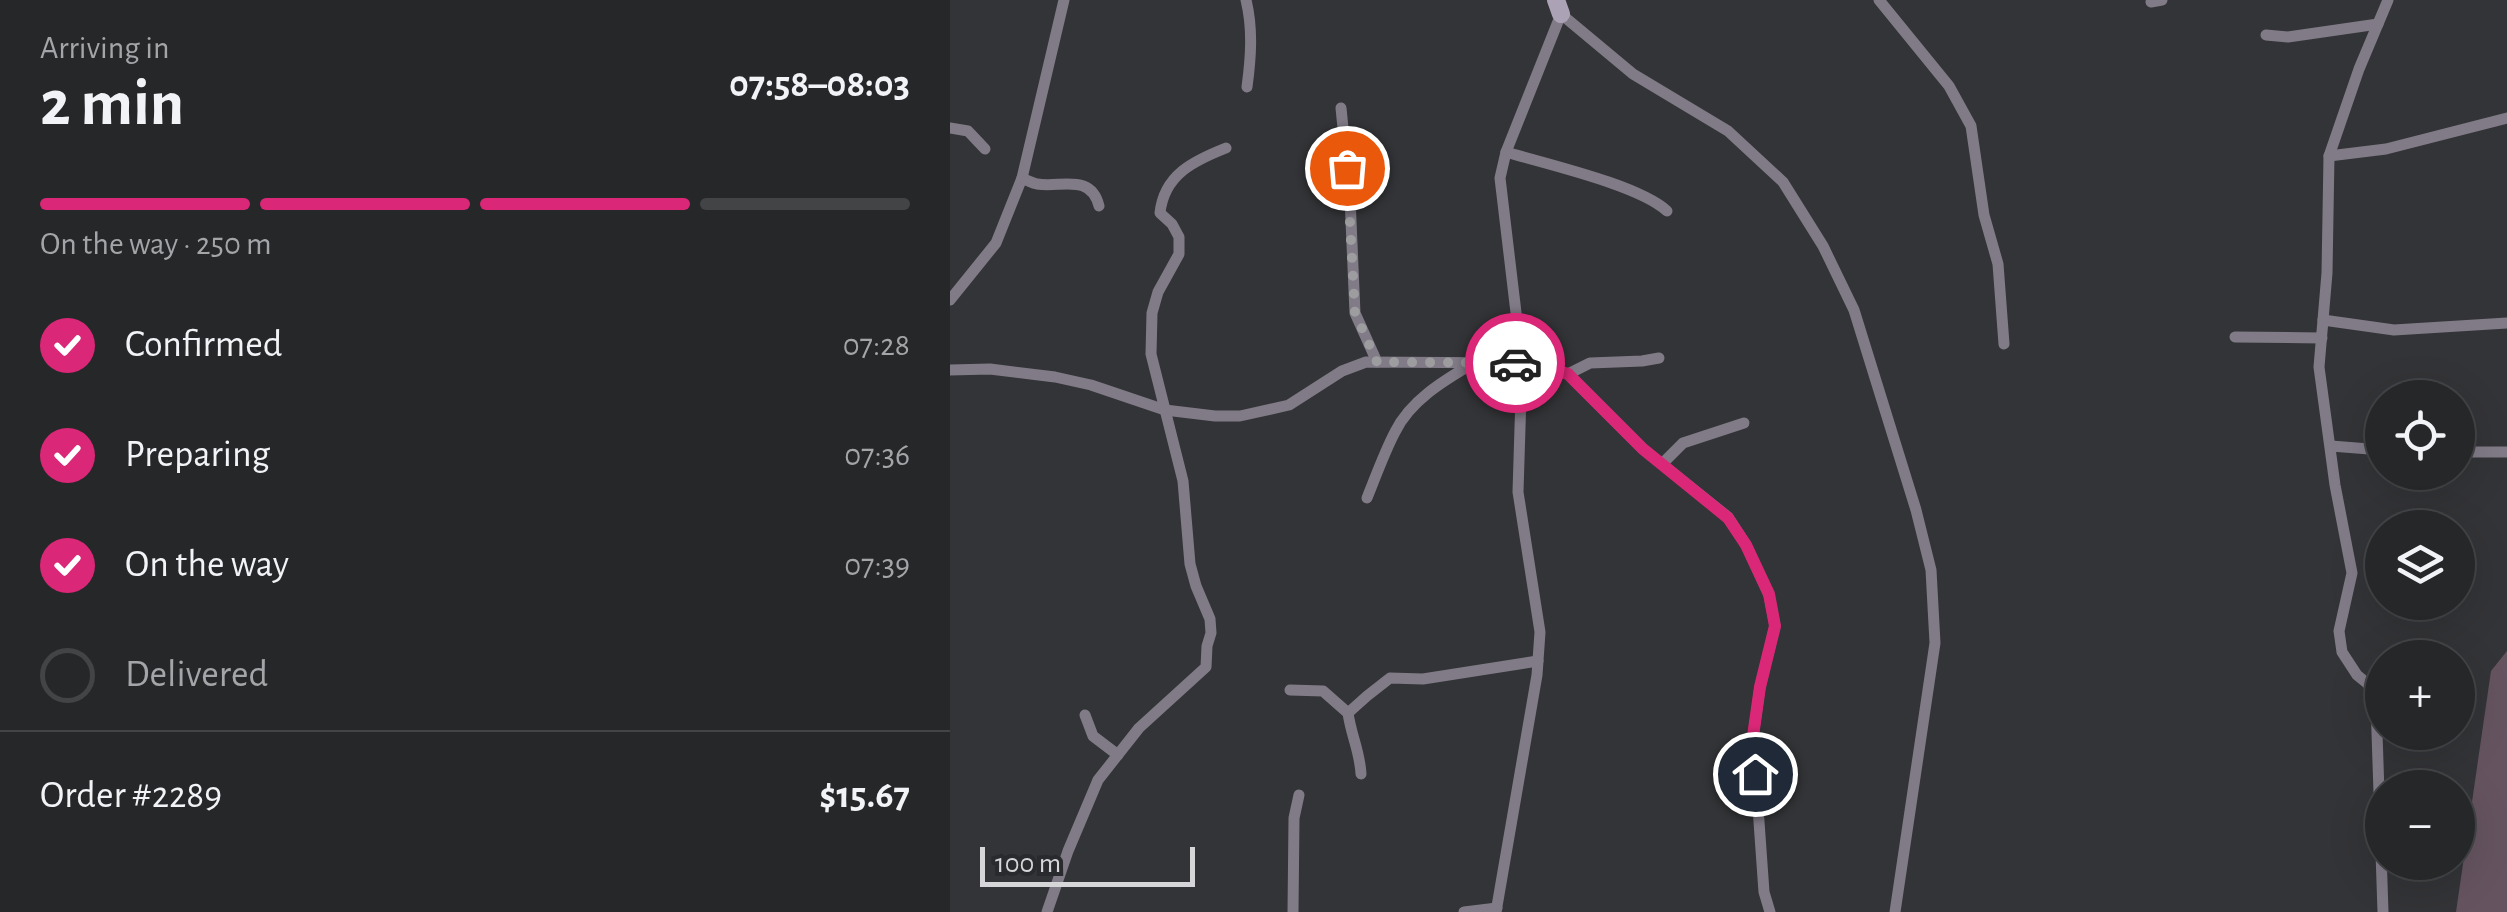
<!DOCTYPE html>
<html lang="en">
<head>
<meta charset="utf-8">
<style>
	body { margin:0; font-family:"Alegreya Sans",sans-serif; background:#323335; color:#f1f3f6; height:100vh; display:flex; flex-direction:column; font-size:38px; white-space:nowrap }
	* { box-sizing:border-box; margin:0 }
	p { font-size:32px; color:#a4a5a8 }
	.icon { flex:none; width:55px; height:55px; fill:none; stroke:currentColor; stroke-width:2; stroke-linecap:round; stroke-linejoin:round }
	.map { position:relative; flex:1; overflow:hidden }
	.panel { display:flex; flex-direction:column; background:#262729; width:950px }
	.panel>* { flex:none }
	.fabs { position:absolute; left:1415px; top:380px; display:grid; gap:20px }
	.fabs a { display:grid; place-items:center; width:110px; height:110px; border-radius:50%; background:#262729; box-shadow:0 10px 40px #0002,0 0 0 2px #424446; font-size:50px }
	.scale { position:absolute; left:30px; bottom:25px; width:215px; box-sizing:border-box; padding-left:10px; border:5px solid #d6d6d8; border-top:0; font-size:28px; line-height:35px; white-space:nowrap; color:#d6d6d8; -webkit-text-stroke:8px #292a2d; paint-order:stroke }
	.pin { position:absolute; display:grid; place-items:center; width:85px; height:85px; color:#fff; margin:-42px; border:5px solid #fff; border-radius:50%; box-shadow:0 2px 10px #0007 }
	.courier { position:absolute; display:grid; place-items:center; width:100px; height:100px; margin:-50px; border:8px solid #db2777; border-radius:50%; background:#fff; color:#222; box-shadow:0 2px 12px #0007 }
	.head em { font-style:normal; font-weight:700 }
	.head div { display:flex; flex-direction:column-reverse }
	.head { display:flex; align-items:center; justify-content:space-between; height:170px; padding:0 40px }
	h1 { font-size:65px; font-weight:700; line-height:75px }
	.bar { display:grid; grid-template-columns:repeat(4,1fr); gap:15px 10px; align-content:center; height:120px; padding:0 40px }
	.bar i { height:12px; border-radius:8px; background:#424446 }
	.bar .selected { background:#db2777 }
	.bar p { grid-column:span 4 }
	.line { display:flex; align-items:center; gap:25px; padding:0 40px; border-top:2px solid #424446 }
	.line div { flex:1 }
	ol { padding:0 40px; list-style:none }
	li { display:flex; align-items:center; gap:30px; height:110px }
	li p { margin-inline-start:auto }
	li .icon { padding:10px; border-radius:50%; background:#db2777; color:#fff; stroke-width:4 }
	li:last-child { color:#a4a5a8 }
	li i { width:55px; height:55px; border:5px solid #424446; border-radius:50% }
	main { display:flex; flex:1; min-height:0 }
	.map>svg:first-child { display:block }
	.green { fill:#655460 }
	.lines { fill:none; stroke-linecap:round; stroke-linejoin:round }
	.street { stroke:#817b87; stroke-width:11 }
	.secondary { stroke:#aca2b6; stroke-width:18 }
	.done { stroke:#9d9da0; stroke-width:10; stroke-dasharray:0 18 }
	.route { stroke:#db2777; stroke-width:12 }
</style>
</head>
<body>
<main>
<section class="panel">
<div class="head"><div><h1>2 min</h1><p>Arriving in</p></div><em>07:58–08:03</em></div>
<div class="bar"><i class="selected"></i><i class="selected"></i><i class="selected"></i><i></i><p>On the way · 250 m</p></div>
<ol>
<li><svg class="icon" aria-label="check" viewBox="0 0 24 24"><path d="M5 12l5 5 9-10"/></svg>Confirmed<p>07:28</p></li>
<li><svg class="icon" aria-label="check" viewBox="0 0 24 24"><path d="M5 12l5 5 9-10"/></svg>Preparing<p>07:36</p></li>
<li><svg class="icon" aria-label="check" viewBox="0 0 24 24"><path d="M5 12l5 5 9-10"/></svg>On the way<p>07:39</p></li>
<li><i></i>Delivered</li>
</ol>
<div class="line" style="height:130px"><div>Order #2289</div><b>$15.67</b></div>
</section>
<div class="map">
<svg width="1557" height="912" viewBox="0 0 1557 912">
	<rect width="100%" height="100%" fill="#333437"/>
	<polygon class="green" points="1557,651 1557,912 1506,912 1541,671"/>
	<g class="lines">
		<g class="street">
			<path d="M296,0c7,29 5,57 1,87"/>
			<polyline points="929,0 999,86 1021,126 1034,215 1048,264 1054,344"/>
			<polyline points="1201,2 1212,0"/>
			<polyline points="1316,35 1338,37 1428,24"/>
			<polyline points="391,108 400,198 405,313 427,362"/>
			<polyline points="0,128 18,131 35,149"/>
			<path d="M556,152c40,12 133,33 161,59"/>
			<polyline points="1379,156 1436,149 1557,118"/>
			<path d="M72,178c4,2 11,5 15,6 24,4 54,-11 62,22"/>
			<polyline points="0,300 46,243 72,178 114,0"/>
			<polyline points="1373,320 1444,330 1557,323"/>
			<polyline points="1285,337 1372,338"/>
			<polyline points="0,370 40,369 105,377 141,385 215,410 265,416 290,416 339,405 392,371 416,362 572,363 618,374 693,449 778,517 796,545 819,595 825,626 810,687 803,737 814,892 820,912"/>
			<polyline points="618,374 640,363 692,361 709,358"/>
			<polyline points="1381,446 1432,450"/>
			<polyline points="1508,452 1557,452"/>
			<polyline points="712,464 733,443 794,423"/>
			<path d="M417,498c9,-22 17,-45 28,-66 15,-31 48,-51 77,-68"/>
			<path d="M340,690l33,1 25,22c3,22 12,39 13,61"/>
			<polyline points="398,713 417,696 440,678 473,679 588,661"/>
			<polyline points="135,715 143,736 168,755"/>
			<path d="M97,912l21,-61 30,-71 41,-52 67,-61 1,-21 4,-13 -1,-14 -14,-33 -6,-22 -7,-83 -32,-127 1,-41 6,-21 21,-38v-17l-7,-13 -12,-11c4,-38 33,-52 66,-65"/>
			<polyline points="343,912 344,818 349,795"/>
			<polyline points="514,912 547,908"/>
			<polyline points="546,912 587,675 590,632 568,492 572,363 550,178 556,152 611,14 683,74 778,131 833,182 873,246 904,310 966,510 981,570 985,643 945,912"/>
			<polyline points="1433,912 1426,703 1418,684 1407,675 1392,652 1389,631 1402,573 1385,485 1369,367 1377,273 1379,156 1409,69 1438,0"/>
		</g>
		<polyline class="secondary" points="606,0 611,14"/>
	</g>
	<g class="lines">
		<polyline class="done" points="397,168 405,313 427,362 565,363"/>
		<polyline class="route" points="565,363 599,368 618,374 693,449 778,518 796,545 819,594 825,626 810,687 803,736 805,774"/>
	</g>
</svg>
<div class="fabs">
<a><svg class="icon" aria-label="locate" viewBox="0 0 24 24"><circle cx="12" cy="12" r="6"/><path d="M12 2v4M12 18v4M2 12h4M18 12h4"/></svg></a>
<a><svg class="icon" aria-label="layers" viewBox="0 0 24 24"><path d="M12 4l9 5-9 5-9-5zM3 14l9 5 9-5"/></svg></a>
<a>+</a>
<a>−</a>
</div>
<div class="scale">100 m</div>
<div class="pin" style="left:397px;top:168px;background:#ea580c"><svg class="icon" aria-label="bag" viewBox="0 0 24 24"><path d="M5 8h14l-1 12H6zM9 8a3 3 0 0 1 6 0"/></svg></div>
<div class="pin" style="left:805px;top:774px;background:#1f2937"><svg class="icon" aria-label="home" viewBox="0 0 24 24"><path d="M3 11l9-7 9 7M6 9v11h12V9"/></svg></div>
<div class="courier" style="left:565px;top:363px"><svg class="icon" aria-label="car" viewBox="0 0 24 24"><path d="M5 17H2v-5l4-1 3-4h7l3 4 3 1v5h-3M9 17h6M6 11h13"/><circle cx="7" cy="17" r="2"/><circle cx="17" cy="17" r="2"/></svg></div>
</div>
</main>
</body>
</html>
